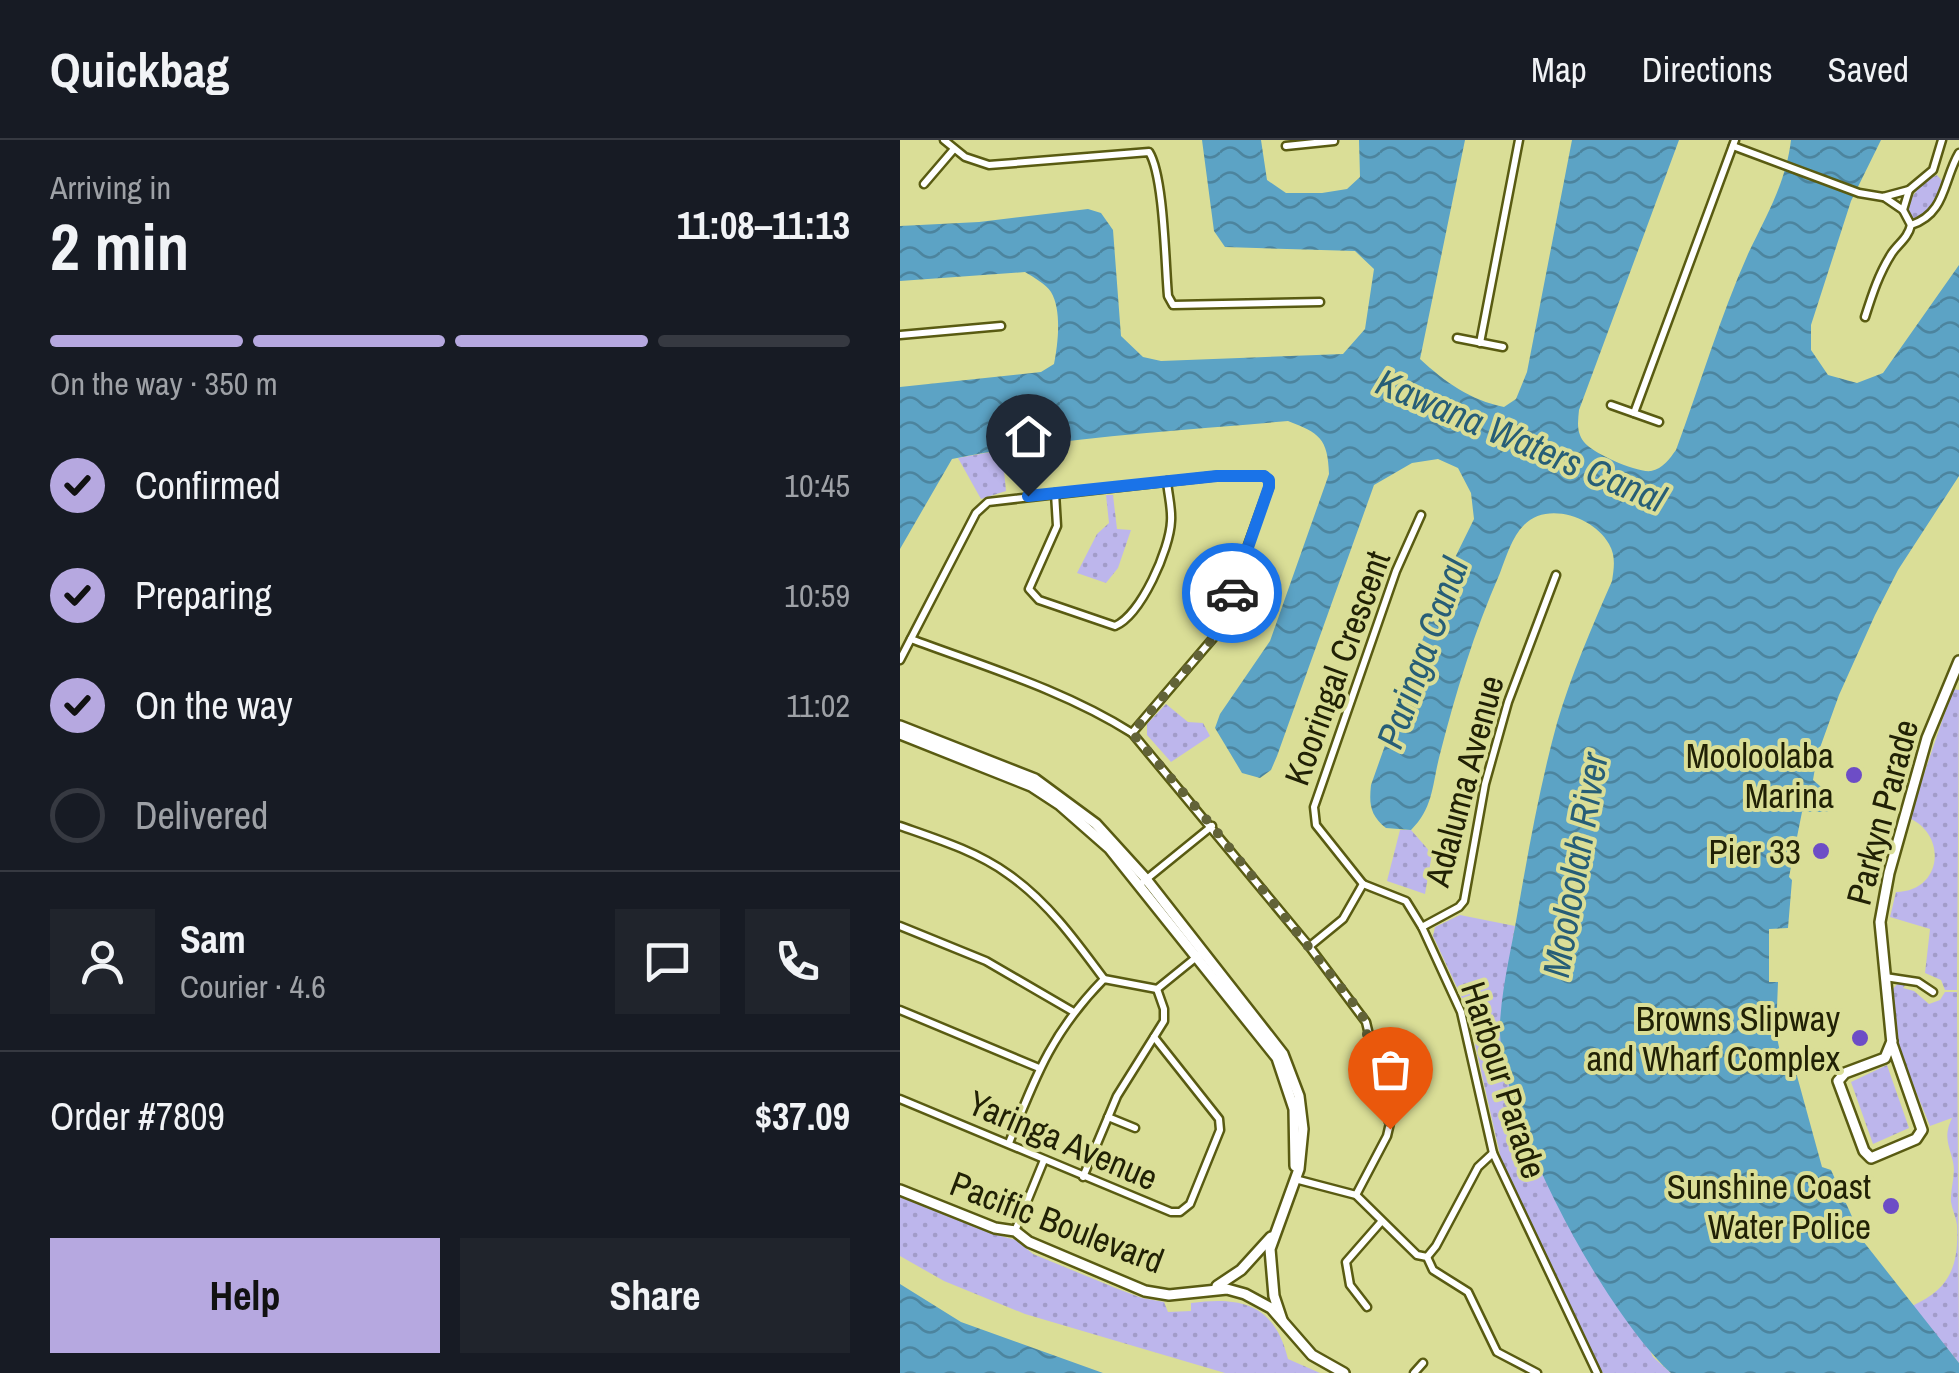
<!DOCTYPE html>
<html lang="en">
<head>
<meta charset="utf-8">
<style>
	body { margin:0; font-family:"Archivo Narrow",sans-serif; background:#20242c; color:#f1f3f6; height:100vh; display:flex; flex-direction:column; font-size:38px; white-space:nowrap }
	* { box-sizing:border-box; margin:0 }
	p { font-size:32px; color:#9ea1a6 }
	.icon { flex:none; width:55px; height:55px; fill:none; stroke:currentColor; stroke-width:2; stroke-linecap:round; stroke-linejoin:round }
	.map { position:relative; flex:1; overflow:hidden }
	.details { display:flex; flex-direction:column; background:#171b24; width:900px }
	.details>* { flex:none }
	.pin { position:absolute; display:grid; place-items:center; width:85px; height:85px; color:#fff; margin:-102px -42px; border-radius:50% 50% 50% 0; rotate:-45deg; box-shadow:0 0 10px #0007 }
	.pin .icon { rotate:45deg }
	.courier { position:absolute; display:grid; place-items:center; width:100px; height:100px; margin:-50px; border:8px solid #1a73e8; border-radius:50%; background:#fff; color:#222; box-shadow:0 2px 12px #0007 }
	.head em { font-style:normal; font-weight:700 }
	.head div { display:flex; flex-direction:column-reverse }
	.head { display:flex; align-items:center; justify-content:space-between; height:170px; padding:0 50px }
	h1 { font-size:65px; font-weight:700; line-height:75px }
	.bar { display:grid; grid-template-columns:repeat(4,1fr); gap:15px 10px; align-content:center; height:120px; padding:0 50px }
	.bar i { height:12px; border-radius:8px; background:#363941 }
	.bar .current { background:#b6a8e0 }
	.bar p { grid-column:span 4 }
	.line { display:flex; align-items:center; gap:25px; padding:0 50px; border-top:2px solid #363941 }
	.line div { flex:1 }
	.round { display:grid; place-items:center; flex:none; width:105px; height:105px; border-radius:0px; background:#20242c }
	ol { padding:0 50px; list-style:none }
	li { display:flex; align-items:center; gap:30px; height:110px }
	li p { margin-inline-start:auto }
	li .icon { padding:10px; border-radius:50%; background:#b6a8e0; color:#111; stroke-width:4 }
	li:last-child { color:#9ea1a6 }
	li i { width:55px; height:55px; border:5px solid #363941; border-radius:50% }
	.action { display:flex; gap:20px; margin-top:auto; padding:20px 50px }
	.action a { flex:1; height:115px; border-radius:0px; background:#b6a8e0; color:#111; font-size:40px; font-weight:700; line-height:115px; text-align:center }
	.action a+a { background:#20242c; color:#f1f3f6 }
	header { display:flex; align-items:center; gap:60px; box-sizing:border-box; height:140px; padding:0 50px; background:#171b24; border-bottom:2px solid #363941 }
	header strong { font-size:48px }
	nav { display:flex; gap:55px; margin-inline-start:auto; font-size:35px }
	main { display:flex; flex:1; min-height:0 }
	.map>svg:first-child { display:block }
	.park { fill:url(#park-dots) }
	.water { fill:url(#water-waves) }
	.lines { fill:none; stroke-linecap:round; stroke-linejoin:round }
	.street-casing { stroke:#595b12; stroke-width:11 }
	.secondary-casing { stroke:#595b12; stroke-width:14 }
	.street { stroke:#fff; stroke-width:6 }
	.secondary { stroke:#fff; stroke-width:9 }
	.done { stroke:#626338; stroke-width:10; stroke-dasharray:0 18 }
	.route { stroke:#1a73e8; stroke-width:12 }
	.poi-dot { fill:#6d4dc6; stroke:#dade97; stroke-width:4 }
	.labels { text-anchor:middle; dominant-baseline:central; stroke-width:8; stroke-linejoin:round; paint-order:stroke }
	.street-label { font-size:35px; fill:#212105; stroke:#dade97 }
	.poi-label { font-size:35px; fill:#212105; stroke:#dade97; text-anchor:end }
	.water-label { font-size:38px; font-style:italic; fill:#275e77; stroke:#dade97 }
</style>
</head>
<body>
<header>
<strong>Quickbag</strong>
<nav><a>Map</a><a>Directions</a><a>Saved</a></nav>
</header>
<main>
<section class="details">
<div class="head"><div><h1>2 min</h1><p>Arriving in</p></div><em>11:08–11:13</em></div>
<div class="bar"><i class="current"></i><i class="current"></i><i class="current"></i><i></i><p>On the way · 350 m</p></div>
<ol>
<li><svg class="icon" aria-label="check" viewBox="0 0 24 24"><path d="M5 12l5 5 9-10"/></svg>Confirmed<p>10:45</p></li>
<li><svg class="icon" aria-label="check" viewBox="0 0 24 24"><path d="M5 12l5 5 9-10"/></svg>Preparing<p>10:59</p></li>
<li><svg class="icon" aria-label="check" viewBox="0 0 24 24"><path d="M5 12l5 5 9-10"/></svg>On the way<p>11:02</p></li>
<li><i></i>Delivered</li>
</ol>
<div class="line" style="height:180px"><a class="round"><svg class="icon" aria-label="person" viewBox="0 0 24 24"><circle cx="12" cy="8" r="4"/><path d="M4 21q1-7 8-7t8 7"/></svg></a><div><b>Sam</b><p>Courier · 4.6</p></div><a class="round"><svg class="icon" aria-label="chat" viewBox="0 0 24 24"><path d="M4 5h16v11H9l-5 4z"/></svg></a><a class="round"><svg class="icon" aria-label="phone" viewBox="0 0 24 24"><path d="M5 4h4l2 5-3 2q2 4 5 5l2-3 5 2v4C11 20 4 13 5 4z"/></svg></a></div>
<div class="line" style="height:130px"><div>Order #7809</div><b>$37.09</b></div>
<div class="action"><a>Help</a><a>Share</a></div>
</section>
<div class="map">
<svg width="1059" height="1233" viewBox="0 0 1059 1233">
	<defs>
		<pattern id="park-dots" width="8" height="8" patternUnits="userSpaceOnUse" patternTransform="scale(2.5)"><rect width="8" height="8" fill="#bdb6ec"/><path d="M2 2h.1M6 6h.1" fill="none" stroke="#a29cc9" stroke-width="1.8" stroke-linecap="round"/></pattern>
		<pattern id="water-waves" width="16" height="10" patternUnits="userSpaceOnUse" patternTransform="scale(2.5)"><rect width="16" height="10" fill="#5ca3c5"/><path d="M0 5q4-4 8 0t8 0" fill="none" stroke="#4c849e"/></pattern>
	</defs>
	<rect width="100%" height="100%" fill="#dade97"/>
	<g class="park">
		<path d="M1037,35l7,8c-7,17 -13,32 -33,37l-4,-7c2,-17 15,-31 30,-38z"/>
		<polygon points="102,310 106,351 81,359 58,318"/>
		<polygon points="206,355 213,355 217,389 231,390 218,428 206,443 177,433 197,394 209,383"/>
		<path d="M1053,549l6,1 -2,300h-12l-4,-10 -16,-7 5,-44 -40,-12 6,-25c46,0 52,-57 13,-74z"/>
		<polygon points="266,564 288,582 303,583 310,596 271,622 247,595 247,584"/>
		<polygon points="500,690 511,690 532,714 525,754 487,741"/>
		<polygon points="560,775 615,786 600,884 753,1217 771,1233 703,1233 699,1228 601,1019 567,869 533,796 535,787"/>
		<path d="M999,842l8,1 -4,5 11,3 15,13 11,-4 5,-8h12l2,371 -47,-57c37,-17 47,-38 45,-81 -1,-8 -5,-16 -6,-23 -1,-13 5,-27 2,-40 -4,-18 -10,-25 -1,-44l-22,8 -30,-73 -8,-63z"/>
		<polygon points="987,925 1009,988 973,1004 951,942"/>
		<path d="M0,1056l90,37 26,7 17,14 85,35 24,9 22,4 4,10 23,-1v-8c51,-7 84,2 97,56l32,14h-95l-200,-59 -81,-33 -44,-25z"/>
	</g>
	<g class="water">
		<path d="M302,0h59l6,40 19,13h36l25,-4 13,-12 -1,-37h106l-45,219c25,23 50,41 84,48l12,-8 11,-27 45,-232h107l-100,270c-1,11 -3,22 5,32 8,11 53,31 67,29 12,-2 19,-13 25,-21 24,-65 44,-133 72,-196 18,-38 38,-71 43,-114h90l-30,61 -40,124v25l17,25 29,8 26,-10 76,-108v211l-61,94 -23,45 -36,80 -22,61 -4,24 21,18 -7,14h-25l-13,65 3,3 -4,48 -19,1v53h9l-2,51 7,33 11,-1 28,102 9,3 32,71 96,122v10h-288c-66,-60 -175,-260 -171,-350 2,-37 12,-77 18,-113 11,-63 22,-125 39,-187 14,-48 35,-96 55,-142 2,-13 4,-25 -3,-37 -15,-27 -62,-43 -85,-19 -12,12 -18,32 -24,48 -26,59 -44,119 -60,181 -8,30 -6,53 -29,76l-25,-2c-16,-13 -17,-24 -15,-43l72,-203 31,-63 -3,-26 -13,-25 -20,-9 -26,4 -38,22 -97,271 -6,14 -11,8 -18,-5 -27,-45 5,-14 50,-73 59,-167c-1,-36 -10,-41 -41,-53 -112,10 -226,16 -336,38l-52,90v-162l141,-15 13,-8c4,-20 8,-54 -3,-72 -5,-8 -18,-15 -26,-20l-125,9v-55l79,-4 109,-13 13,4 12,17 8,106 22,21 18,4 182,-7 22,-25 9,-60 -19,-18 -130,-4 -11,-16z"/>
		<polygon points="0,1144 61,1182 203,1233 0,1233"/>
	</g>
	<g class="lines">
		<g class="street-casing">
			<g id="street">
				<path d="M44,0l21,17 24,8 160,-13c15,24 16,111 19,144l5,9 147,-3"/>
				<polyline points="386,6 434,1"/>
				<polyline points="833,6 959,53 983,57 1009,50 1033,30 1042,0"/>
				<polyline points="24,44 54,9"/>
				<polyline points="984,57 1003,70 1011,85"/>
				<polyline points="1003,70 1009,50"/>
				<path d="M965,177c7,-22 14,-44 27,-64 7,-10 16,-15 19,-28 35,-11 32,-45 48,-72"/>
				<polyline points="0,195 101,186"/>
				<polyline points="557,198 603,207"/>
				<polyline points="580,203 619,0"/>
				<polyline points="711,265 759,282"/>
				<polyline points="734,273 835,0"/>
				<path d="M155,353l2,33 -28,63 10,11 76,26c26,-11 55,-77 56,-105 1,-13 -3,-27 -4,-40"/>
				<path d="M11,499c75,28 153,51 221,94l177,213 57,76 24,101 -3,13 -31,59"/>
				<polyline points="0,520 76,373 88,362 317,336 364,336 369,340 369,347 315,496 232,593"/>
				<path d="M0,686c37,13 76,25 108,48 39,27 68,67 96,105"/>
				<polyline points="243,742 312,686"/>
				<polyline points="463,744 506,761 522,787 561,872 593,1013 697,1233"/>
				<polyline points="463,744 416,685 414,667 496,431 521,375"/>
				<polyline points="0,786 86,821 172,871"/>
				<polyline points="522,787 559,767 564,761 585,644 608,562 656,435"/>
				<polyline points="410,806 443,779 463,744"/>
				<polyline points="985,837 1018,842 1033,852"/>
				<polyline points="257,849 299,815"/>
				<polyline points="0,870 139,928"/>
				<polyline points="0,959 271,1072 280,1072 290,1064 320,990 319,979 254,897"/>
				<polyline points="208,977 235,988"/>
				<path d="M109,1003c27,-68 43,-111 95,-164l53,10"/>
				<polyline points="183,1037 217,956 264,881 264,869 257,849"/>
				<polyline points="395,1039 456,1055 517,1115 527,1117 533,1130 568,1152 597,1212 637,1233"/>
				<polyline points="115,1091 144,1020"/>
				<polyline points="527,1117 536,1106 578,1027 593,1013"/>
				<polyline points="467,1167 450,1145 446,1122 481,1082"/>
				<polyline points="514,1233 523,1223"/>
			</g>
		</g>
		<g class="secondary-casing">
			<g id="secondary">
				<polyline points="0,586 135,639 196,684 246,739 383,914 399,956 403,989 399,1029 370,1109 374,1156 382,1180"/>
				<polyline points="0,594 131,646 160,665 209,708 377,918 394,969 395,1026"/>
				<polyline points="992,901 985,918 945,933 938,941 964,1011 971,1018 1016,999 1022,990 992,904 980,782 989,733 1027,598 1059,521"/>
				<polyline points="0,1050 95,1088 115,1091 129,1102 245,1151 269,1155 327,1149 345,1154 371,1168 412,1215 444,1233"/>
				<polyline points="317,1146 341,1130 371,1097"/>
			</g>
		</g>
		<use href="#street" class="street"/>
		<use href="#secondary" class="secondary"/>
	</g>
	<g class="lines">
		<polyline class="done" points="332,453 315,496 232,593 312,686 462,874 490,989"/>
		<polyline class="route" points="128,356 317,336 364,336 369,340 369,347 332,453"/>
	</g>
	<g class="poi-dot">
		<circle cx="954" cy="635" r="10"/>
		<circle cx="921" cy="711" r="10"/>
		<circle cx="960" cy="898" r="10"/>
		<circle cx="991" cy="1066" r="10"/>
	</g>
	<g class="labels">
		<g class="street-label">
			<text transform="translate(437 528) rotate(-70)">Kooringal Crescent</text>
			<text transform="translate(564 641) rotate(-75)">Adaluma Avenue</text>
			<text transform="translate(982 672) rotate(-75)">Parkyn Parade</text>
			<text transform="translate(604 940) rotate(72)">Harbour Parade</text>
			<text transform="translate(163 1000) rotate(23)">Yaringa Avenue</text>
			<text transform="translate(157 1082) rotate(21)">Pacific Boulevard</text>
		</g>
		<g class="poi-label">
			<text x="934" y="615">Mooloolaba<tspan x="934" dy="40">Marina</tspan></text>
			<text x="901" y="711">Pier 33</text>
			<text x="940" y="878">Browns Slipway<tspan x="940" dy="40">and Wharf Complex</tspan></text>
			<text x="971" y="1046">Sunshine Coast<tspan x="971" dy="40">Water Police</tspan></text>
		</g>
		<g class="water-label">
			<text transform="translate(621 300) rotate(23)">Kawana Waters Canal</text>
			<text transform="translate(522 513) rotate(-70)">Paringa Canal</text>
			<text transform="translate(675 725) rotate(-80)">Mooloolah River</text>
		</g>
	</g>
</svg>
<div class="pin" style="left:490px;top:989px;background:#ea580c"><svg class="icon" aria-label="bag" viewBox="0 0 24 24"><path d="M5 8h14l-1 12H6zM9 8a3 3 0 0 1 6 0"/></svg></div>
<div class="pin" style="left:128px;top:356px;background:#1f2937"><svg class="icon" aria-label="home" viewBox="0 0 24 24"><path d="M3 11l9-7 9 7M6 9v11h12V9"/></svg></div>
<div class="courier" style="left:332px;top:453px"><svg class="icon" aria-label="car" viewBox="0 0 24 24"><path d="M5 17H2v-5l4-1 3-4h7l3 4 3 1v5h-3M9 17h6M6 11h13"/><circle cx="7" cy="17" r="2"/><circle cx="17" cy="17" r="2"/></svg></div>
</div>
</main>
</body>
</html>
